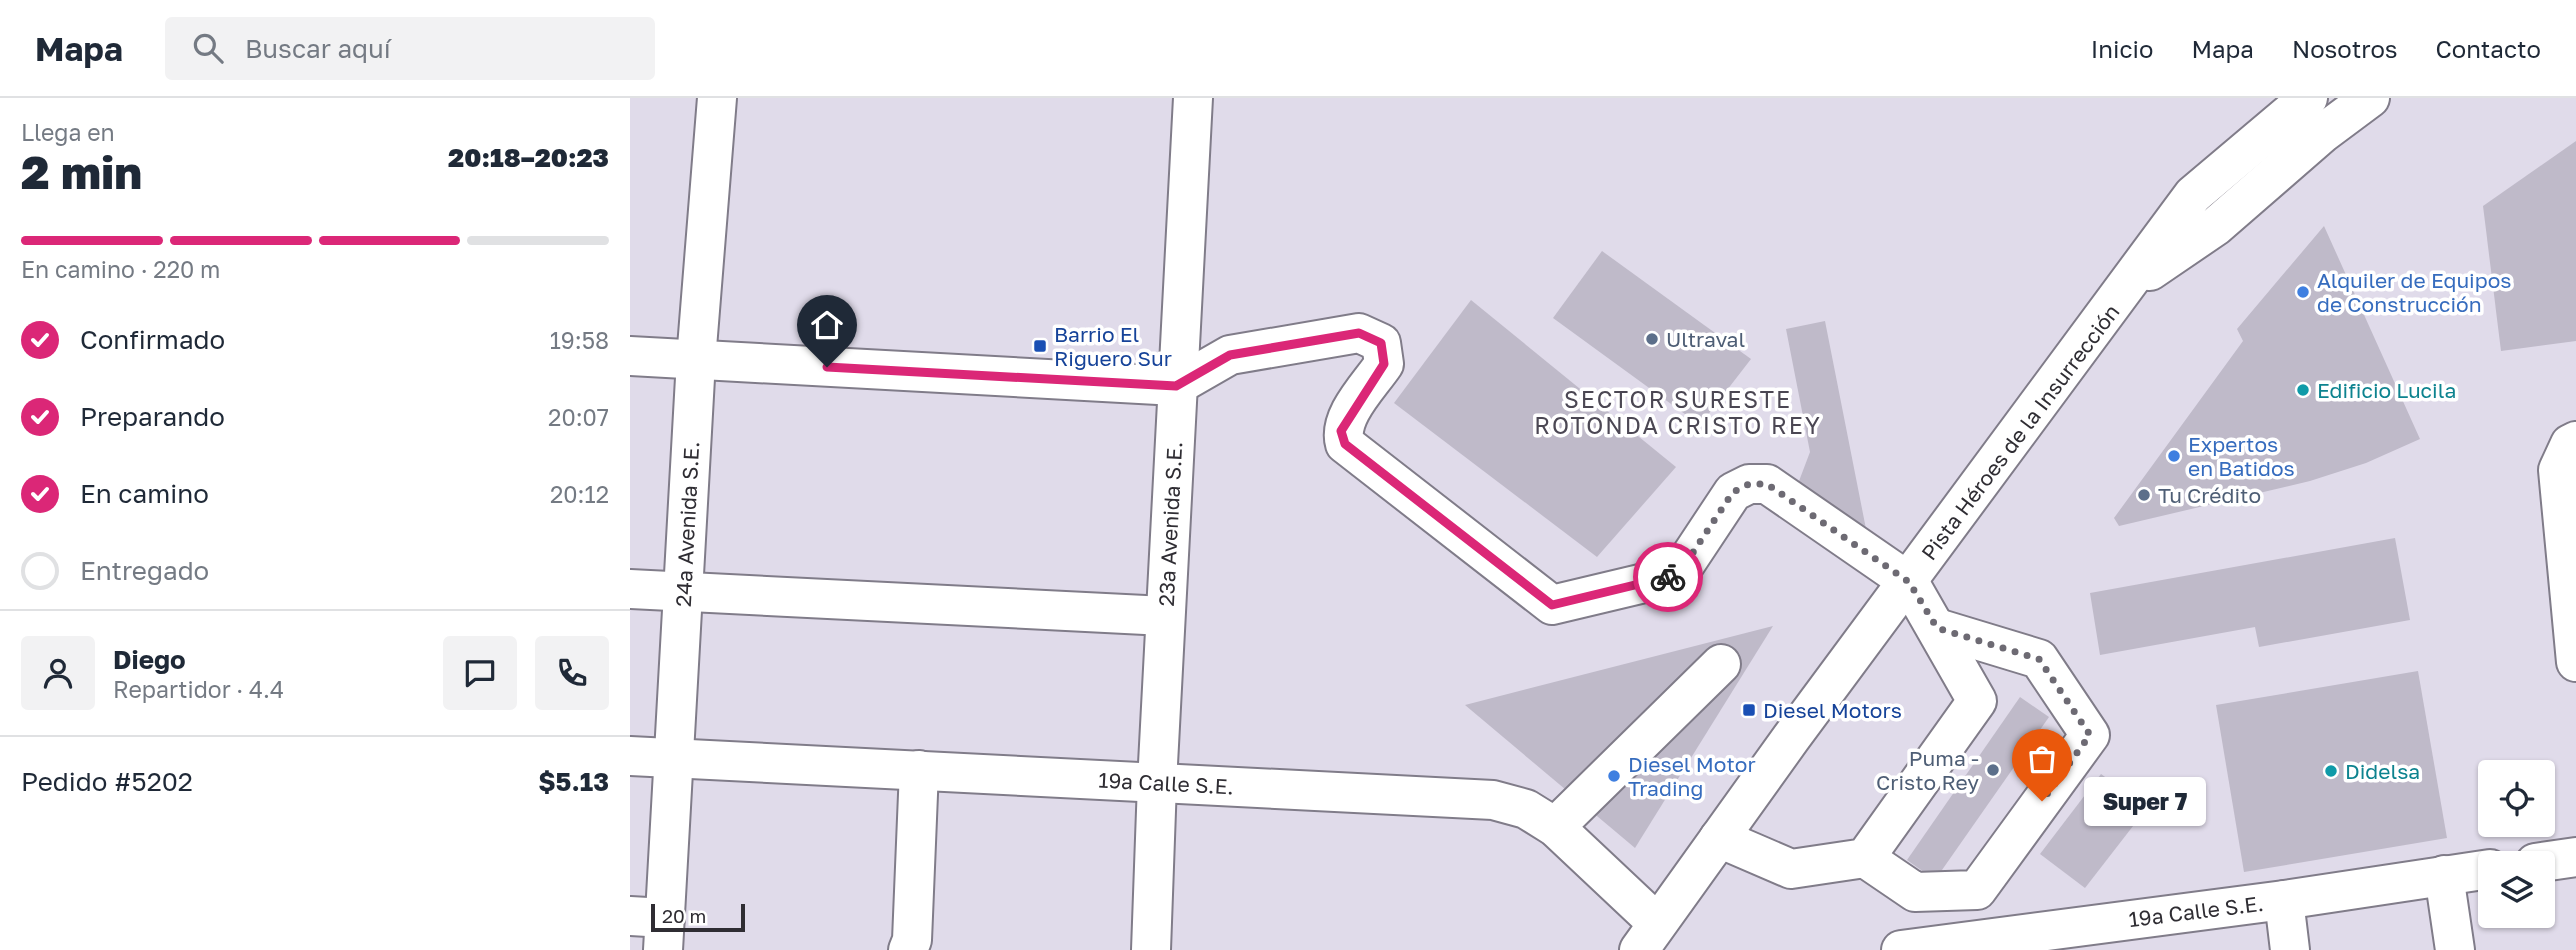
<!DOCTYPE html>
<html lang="es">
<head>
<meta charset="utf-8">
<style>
	body { margin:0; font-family:"Golos Text",sans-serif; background:#f2f2f3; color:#1f2937; height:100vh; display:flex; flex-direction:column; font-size:26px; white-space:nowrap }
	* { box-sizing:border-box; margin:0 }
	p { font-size:23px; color:#747a83 }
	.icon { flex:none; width:38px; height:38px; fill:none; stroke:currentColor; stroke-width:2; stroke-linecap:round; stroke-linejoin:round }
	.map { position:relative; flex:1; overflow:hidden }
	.sheet { display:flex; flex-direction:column; background:#fff; width:630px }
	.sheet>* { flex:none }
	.tools { position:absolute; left:1848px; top:662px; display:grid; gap:14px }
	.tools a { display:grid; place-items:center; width:77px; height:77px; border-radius:7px; background:#fff; box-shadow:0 2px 5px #0004; font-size:35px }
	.scale { position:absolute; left:21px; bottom:18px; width:94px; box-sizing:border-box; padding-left:7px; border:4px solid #2f2d33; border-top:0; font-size:19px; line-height:24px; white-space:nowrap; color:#2f2d33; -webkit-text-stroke:5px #fff; paint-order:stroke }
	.pin { position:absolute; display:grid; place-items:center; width:60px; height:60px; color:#fff; margin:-72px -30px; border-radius:50% 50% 50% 0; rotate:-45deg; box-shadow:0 0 7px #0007 }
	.pin .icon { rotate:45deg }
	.courier { position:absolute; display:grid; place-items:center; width:70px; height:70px; margin:-35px; border:5px solid #db2777; border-radius:50%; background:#fff; color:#222; box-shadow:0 2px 9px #0007 }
	.bubble { position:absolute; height:49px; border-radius:7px; background:#fff; box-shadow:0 2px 5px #0004; font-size:23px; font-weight:800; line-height:49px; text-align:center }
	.summary em { font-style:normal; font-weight:800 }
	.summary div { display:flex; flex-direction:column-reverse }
	.summary { display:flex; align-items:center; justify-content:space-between; height:119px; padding:0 21px }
	h1 { font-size:46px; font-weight:800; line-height:52px }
	.bar { display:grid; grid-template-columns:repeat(4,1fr); gap:10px 7px; align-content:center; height:84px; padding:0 21px }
	.bar i { height:9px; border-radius:5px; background:#e0e1e3 }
	.bar .selected { background:#db2777 }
	.bar p { grid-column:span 4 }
	.line { display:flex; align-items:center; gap:18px; padding:0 21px; border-top:2px solid #e0e1e3 }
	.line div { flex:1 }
	.round { display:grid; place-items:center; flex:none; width:74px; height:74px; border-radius:7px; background:#f2f2f3 }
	ol { padding:0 21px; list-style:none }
	li { display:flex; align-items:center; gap:21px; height:77px }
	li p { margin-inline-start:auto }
	li .icon { padding:7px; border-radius:50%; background:#db2777; color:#fff; stroke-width:4 }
	li:last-child { color:#747a83 }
	li i { width:38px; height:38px; border:4px solid #e0e1e3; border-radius:50% }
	header { display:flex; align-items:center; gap:42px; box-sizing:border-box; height:98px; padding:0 35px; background:#fff; border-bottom:2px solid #e0e1e3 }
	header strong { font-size:33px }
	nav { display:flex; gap:38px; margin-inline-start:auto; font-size:24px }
	.search { width:490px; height:63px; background:#f2f2f3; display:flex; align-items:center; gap:18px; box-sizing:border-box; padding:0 24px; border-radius:7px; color:#747a83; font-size:26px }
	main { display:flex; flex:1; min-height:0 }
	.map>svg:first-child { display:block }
	.building { fill:#bfbac9 }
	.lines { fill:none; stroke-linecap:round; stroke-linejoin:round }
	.minor-casing { stroke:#807c89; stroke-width:42 }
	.major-casing { stroke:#807c89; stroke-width:42 }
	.minor { stroke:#fff; stroke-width:38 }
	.major { stroke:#fff; stroke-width:38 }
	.done { stroke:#6d6a73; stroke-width:7; stroke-dasharray:0 12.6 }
	.route { stroke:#db2777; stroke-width:9 }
	.shop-dot { fill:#3f7fe0; stroke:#fff; stroke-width:2.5 }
	.service-dot { fill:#5c6f8a; stroke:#fff; stroke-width:2.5 }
	.transit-dot { fill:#1a4fb4; stroke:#fff; stroke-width:2.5 }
	.culture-dot { fill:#0f9aa8; stroke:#fff; stroke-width:2.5 }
	.labels { text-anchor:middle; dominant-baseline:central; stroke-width:7; stroke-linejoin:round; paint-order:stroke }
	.shop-label { font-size:21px; fill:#366cbe; stroke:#fff; text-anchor:start }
	.transit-label { font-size:21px; fill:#164399; stroke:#fff; text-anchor:start }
	.service-label { font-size:21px; fill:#4e5e75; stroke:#fff; text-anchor:start }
	.culture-label { font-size:21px; fill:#0d838f; stroke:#fff; text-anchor:start }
	.street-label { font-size:21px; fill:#2f2d33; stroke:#fff }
	.neighbourhood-label { font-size:23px; letter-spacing:2px; fill:#4b4753; stroke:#fff }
</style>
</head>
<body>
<header>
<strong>Mapa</strong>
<div class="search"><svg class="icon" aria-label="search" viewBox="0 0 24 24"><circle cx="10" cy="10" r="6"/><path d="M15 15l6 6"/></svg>Buscar aquí</div>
<nav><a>Inicio</a><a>Mapa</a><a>Nosotros</a><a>Contacto</a></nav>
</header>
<main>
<section class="sheet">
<div class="summary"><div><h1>2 min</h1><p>Llega en</p></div><em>20:18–20:23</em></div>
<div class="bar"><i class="selected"></i><i class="selected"></i><i class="selected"></i><i></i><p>En camino · 220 m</p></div>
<ol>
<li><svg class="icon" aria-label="check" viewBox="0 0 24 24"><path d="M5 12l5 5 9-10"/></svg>Confirmado<p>19:58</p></li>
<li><svg class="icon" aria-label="check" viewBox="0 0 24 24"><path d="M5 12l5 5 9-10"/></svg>Preparando<p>20:07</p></li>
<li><svg class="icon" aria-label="check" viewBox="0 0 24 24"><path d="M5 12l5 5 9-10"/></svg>En camino<p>20:12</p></li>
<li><i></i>Entregado</li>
</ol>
<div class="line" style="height:126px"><a class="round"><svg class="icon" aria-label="person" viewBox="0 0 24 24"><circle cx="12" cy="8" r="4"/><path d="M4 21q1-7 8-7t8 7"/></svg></a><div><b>Diego</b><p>Repartidor · 4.4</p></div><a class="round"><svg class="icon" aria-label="chat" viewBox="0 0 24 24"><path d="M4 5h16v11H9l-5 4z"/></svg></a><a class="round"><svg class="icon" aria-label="phone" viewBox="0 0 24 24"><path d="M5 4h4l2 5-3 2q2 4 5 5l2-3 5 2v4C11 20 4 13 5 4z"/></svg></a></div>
<div class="line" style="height:91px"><div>Pedido #5202</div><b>$5.13</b></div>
</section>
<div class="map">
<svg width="1946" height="852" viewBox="0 0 1946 852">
	<rect width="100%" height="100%" fill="#e0dbea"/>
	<g class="building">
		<polygon points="1946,43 1946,243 1871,253 1853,108"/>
		<polygon points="1694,128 1790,341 1736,365 1680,383 1489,428 1484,420 1613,243 1607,231"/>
		<polygon points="972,153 1121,261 1070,327 923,220"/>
		<polygon points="841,202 1046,369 967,459 764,305"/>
		<polygon points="1195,223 1237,436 1166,391 1180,354 1156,231"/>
		<polygon points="1765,440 1780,522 1629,549 1625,529 1470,557 1460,495"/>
		<polygon points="1143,528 1005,750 835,607"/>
		<polygon points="1788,573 1817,740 1614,774 1586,607"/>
		<polygon points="1390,599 1419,619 1305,782 1277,762"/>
		<polygon points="1471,676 1517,710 1455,790 1410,756"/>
	</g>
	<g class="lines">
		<g class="minor-casing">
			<g id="minor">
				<polyline points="0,258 546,288"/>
				<path d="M546,288l54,-31 129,-22 22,10 3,21c-15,22 -47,53 -39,80l207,161 126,-30 55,-83 16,-8h18l142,98 68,119 -112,157 -74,11 -72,-31"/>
				<polyline points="1946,343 1940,346 1928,372 1946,564"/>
				<polyline points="0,491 535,518"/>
				<polyline points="0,658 863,702 896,711 925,729 1027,825"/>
				<polyline points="925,729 1091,566"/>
				<polyline points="1235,760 1285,794 1347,792 1460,637 1409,561 1307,530"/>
				<polyline points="1905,765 1946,759"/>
				<polyline points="1814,777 1825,852"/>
				<polyline points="1654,802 1660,852"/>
				<polyline points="0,818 35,820"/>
				<polyline points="33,852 66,262 87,0"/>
				<polyline points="278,852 282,842 289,672"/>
				<polyline points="521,852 527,685 563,0"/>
				<polyline points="1271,852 1654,802 1860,771"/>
			</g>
		</g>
		<g class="major-casing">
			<g id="major">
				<polyline points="1520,173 1586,128 1693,35 1740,0"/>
				<polyline points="1009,852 1161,640 1563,97 1678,0"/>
			</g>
		</g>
		<use href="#minor" class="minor"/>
		<use href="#major" class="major"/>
	</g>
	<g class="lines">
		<polyline class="done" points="1038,479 1048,477 1103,394 1119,386 1137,386 1279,484 1307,530 1409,561 1460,637 1412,703"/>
		<polyline class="route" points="197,269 546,288 600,257 729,235 751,245 754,266 711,333 715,346 922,507 1038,479"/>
	</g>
	<g class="shop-dot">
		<circle cx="1673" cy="194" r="7"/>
		<circle cx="1544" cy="358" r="7"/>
		<circle cx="984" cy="678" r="7"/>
	</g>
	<g class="service-dot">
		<circle cx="1022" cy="241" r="7"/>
		<circle cx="1514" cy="397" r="7"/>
		<circle cx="1363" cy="672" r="7"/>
	</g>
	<g class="transit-dot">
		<rect x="403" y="241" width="14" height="14" rx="3.5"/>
		<rect x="1112" y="605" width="14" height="14" rx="3.5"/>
	</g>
	<g class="culture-dot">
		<circle cx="1673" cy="292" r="7"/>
		<circle cx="1701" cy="673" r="7"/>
	</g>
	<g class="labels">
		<g class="shop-label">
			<text x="1687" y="182">Alquiler de Equipos<tspan x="1687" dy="24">de Construcción</tspan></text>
			<text x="1558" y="346">Expertos<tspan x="1558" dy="24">en Batidos</tspan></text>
			<text x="998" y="666">Diesel Motor<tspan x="998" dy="24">Trading</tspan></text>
		</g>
		<g class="transit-label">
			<text x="424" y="236">Barrio El<tspan x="424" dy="24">Riguero Sur</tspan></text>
			<text x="1133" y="612">Diesel Motors</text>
		</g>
		<g class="service-label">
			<text x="1036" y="241">Ultraval</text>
			<text x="1528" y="397">Tu Crédito</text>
			<text x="1349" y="660" text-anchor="end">Puma -<tspan x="1349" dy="24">Cristo Rey</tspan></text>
		</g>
		<g class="culture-label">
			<text x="1687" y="292">Edificio Lucila</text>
			<text x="1715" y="673">Didelsa</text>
		</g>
		<g class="street-label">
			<text transform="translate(1390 334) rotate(-53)">Pista Héroes de la Insurrección</text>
			<text transform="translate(57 426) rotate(-87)">24a Avenida S.E.</text>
			<text transform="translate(540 426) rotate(-87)">23a Avenida S.E.</text>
			<text transform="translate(536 685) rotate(3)">19a Calle S.E.</text>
			<text transform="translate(1566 813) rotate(-7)">19a Calle S.E.</text>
		</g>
		<g class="neighbourhood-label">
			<text x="1048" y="301">SECTOR SURESTE<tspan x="1048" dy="26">ROTONDA CRISTO REY</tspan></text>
		</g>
	</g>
</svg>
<div class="tools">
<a><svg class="icon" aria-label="locate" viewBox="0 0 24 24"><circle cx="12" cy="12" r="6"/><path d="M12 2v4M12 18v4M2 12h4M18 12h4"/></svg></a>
<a><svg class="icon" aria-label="layers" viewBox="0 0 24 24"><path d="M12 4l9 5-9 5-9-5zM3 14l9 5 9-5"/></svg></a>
</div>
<div class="scale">20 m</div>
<div class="pin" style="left:1412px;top:703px;background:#ea580c"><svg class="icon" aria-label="bag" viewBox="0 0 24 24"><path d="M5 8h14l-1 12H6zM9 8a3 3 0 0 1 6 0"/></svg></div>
<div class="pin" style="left:197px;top:269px;background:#1f2937"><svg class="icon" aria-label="home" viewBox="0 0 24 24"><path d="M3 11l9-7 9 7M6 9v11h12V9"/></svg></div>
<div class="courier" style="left:1038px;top:479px"><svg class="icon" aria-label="bike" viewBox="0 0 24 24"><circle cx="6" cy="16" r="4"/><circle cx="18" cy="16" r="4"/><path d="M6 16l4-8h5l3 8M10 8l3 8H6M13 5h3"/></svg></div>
<div class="bubble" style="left:1454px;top:679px;width:122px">Super 7</div>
</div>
</main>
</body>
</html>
